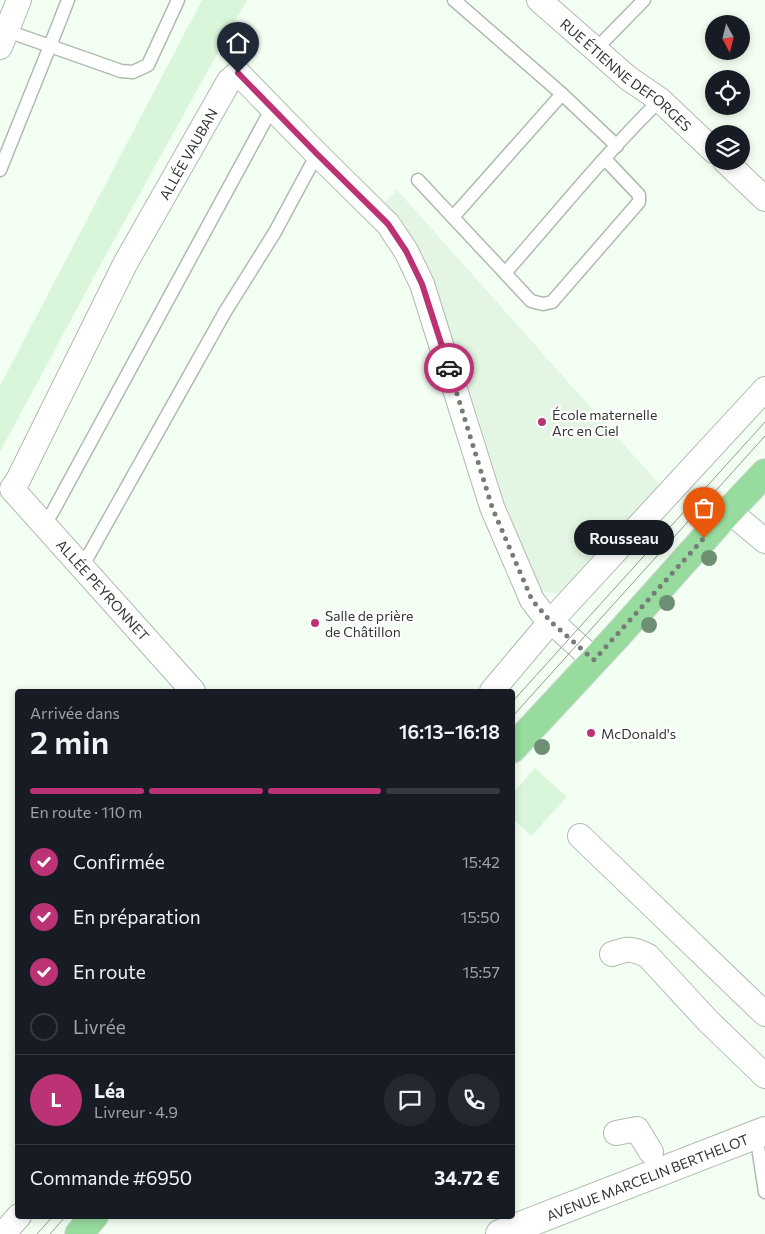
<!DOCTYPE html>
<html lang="fr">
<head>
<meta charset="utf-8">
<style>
	body { margin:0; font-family:Commissioner,sans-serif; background:#242831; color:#f1f3f6; height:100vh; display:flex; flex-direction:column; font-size:19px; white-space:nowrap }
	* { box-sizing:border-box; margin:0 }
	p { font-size:16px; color:#9ea1a6 }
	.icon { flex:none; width:28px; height:28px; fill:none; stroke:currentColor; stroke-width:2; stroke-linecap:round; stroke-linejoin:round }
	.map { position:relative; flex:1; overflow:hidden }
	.panel { position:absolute; left:15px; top:689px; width:500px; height:530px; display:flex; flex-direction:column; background:#171b24; border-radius:5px; box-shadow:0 2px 8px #0003 }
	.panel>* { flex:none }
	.needle { width:32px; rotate:173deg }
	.tools { position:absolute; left:705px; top:15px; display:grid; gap:10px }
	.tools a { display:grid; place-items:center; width:45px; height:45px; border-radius:50%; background:#171b24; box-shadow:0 2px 8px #0003; font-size:25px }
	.pin { position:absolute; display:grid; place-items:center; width:42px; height:42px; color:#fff; margin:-51px -21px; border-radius:50% 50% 50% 0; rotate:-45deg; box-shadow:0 0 5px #0007 }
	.pin .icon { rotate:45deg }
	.courier { position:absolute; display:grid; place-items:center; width:50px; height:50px; margin:-25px; border:4px solid #bb3374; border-radius:50%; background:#fff; color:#222; box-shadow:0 1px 6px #0007 }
	.bubble { position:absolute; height:35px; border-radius:18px; background:#171b24; box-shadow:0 2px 8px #0003; font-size:16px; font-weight:600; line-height:35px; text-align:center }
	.head em { font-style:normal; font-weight:600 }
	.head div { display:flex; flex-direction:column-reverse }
	.head { display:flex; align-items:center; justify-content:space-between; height:85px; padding:0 15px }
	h1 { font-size:32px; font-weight:600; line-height:38px }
	.bar { display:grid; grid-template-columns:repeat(4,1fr); gap:8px 5px; align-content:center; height:60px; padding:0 15px }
	.bar i { height:6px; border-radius:4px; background:#363941 }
	.bar .active { background:#bb3374 }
	.bar p { grid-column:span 4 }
	.line { display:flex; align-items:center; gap:12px; padding:0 15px; border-top:1px solid #363941 }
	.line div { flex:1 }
	.round { display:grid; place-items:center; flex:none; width:52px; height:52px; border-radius:26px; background:#242831 }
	ol { padding:0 15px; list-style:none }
	li { display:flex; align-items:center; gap:15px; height:55px }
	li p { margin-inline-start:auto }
	li .icon { padding:5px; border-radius:50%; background:#bb3374; color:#fff; stroke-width:4 }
	li:last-child { color:#9ea1a6 }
	li i { width:28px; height:28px; border:2px solid #363941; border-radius:50% }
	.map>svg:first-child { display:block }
	.built { fill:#e3f5e3 }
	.green { fill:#d9f6da }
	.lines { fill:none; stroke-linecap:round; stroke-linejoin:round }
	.lane-casing { stroke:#b0bbb0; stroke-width:15 }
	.street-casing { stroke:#b0bbb0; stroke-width:26 }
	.secondary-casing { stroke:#b0bbb0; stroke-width:30 }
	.primary-casing { stroke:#dedfde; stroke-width:30 }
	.lane { stroke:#fff; stroke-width:12 }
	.street { stroke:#fff; stroke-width:24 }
	.secondary { stroke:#fff; stroke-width:28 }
	.primary { stroke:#97db9e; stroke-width:28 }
	.tram { stroke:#969e96; stroke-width:1 }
	.tree { fill:#6f8f74 }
	.done { stroke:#767d76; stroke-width:5; stroke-dasharray:0 9 }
	.route { stroke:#bb3374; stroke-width:6 }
	.poi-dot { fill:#bb3374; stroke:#fff; stroke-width:2 }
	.labels { text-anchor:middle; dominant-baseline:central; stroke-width:4.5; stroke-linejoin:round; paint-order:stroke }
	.street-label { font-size:14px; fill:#333733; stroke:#fff }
	.poi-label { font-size:14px; fill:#333733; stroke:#fff; text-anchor:start }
</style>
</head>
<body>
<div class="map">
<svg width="765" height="1234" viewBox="0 0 765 1234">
	<rect width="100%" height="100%" fill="#f3fff3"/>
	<polygon class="built" points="397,190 660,485 560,594 531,589 469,387 401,219 385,202"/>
	<g class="green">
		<polygon points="202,0 247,0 102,262 0,452 0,386"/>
		<polygon points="535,768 567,797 531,836 513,819 513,793"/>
	</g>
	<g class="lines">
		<g class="lane-casing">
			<g id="lane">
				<polyline points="454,0 562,94"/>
				<polyline points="7,31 50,46 68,0"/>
				<polyline points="595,50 644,0"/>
				<path d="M605,159l34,36v7l-87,100 -9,2 -12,-3 -26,-28c51,-58 100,-119 155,-173"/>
				<polyline points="0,170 50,46 121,71 133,72 148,65 178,0"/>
				<polyline points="418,180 505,273"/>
				<polyline points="453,217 562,94 617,146"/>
				<polyline points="44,523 52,513 272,108"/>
				<polyline points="82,567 225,312 275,232 317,154"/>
				<polyline points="756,1134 765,1192"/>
			</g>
		</g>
		<g class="street-casing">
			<g id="street">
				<path id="s1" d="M539,0l89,78 32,22 54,51"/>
				<polyline points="0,47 19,0"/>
				<polyline points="725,161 765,199"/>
				<polyline points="729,511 765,541"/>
				<path id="s2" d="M193,691l-181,-202 6,-9 107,-216 104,-183 9,-8 79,81 71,70 18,27 16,33 70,223 40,93 10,13 52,47"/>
				<polyline points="492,691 551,621 765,389"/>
				<polyline points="580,836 765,1014"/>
				<path d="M612,954c16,-6 20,-6 36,2l60,65 57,55"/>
				<polyline points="616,1133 637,1129 651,1152"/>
				<polyline points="3,1234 19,1216"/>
			</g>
		</g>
		<g class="secondary-casing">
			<g id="secondary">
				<path id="s3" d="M500,1234l265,-103"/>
			</g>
		</g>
		<g class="primary-casing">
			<g id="primary">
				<polyline points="512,749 618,635 729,511 765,473"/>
				<polyline points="79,1234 94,1216"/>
			</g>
		</g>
		<use href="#lane" class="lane"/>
		<use href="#street" class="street"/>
		<use href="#secondary" class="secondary"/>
		<use href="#primary" class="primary"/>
		<g class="tram">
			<polyline points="512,702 765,422"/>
			<polyline points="512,717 765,436"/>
			<polyline points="37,1234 53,1216"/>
			<polyline points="50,1234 66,1216"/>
		</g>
	</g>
	<g class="tree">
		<circle cx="709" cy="558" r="8"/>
		<circle cx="667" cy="603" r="8"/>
		<circle cx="649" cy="625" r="8"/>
		<circle cx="542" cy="747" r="8"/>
	</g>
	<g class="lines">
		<polyline class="done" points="449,368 492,507 532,600 551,622 594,660 704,538"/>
		<polyline class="route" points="238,73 317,154 388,224 406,251 422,284 449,368"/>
	</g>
	<g class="poi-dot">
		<circle cx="542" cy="422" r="5"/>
		<circle cx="315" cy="623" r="5"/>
		<circle cx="591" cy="733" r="5"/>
	</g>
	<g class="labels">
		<g class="street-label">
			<text stroke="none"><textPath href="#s1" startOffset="115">RUE ÉTIENNE DEFORGES</textPath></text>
			<text stroke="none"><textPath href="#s2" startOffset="650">ALLÉE VAUBAN</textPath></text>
			<text transform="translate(103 590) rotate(48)">ALLÉE PEYRONNET</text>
			<text stroke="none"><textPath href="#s3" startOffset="158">AVENUE MARCELIN BERTHELOT</textPath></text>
		</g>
		<g class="poi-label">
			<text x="552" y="414">École maternelle<tspan x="552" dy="16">Arc en Ciel</tspan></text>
			<text x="325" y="615">Salle de prière<tspan x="325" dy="16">de Châtillon</tspan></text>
			<text x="601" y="733">McDonald's</text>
		</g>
	</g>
</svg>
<div class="tools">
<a><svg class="needle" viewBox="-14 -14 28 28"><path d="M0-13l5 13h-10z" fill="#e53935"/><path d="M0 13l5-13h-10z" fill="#9ea1a6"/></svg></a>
<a><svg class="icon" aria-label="locate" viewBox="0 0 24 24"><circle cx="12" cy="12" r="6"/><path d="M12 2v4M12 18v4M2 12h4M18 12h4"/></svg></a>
<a><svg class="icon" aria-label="layers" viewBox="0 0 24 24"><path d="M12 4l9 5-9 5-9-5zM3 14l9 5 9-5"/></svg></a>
</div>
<div class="pin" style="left:704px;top:538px;background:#ea580c"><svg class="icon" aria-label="bag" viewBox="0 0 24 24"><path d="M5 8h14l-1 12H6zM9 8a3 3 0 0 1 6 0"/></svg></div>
<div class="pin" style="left:238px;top:73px;background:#1f2937"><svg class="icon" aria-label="home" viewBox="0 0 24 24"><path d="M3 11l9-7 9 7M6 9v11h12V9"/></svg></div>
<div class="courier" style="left:449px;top:368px"><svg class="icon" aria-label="car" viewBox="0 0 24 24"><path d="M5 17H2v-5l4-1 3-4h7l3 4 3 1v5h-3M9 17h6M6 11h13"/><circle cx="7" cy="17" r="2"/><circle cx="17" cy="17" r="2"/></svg></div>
<div class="bubble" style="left:574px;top:520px;width:100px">Rousseau</div>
<section class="panel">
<div class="head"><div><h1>2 min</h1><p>Arrivée dans</p></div><em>16:13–16:18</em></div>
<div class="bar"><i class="active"></i><i class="active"></i><i class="active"></i><i></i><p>En route · 110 m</p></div>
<ol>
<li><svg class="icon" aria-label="check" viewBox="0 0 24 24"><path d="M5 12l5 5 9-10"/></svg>Confirmée<p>15:42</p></li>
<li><svg class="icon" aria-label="check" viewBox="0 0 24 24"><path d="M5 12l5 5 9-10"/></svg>En préparation<p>15:50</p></li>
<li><svg class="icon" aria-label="check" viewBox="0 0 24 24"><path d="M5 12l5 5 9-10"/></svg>En route<p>15:57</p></li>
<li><i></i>Livrée</li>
</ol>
<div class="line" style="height:90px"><b class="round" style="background:#bb3374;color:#fff">L</b><div><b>Léa</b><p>Livreur · 4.9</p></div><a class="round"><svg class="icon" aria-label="chat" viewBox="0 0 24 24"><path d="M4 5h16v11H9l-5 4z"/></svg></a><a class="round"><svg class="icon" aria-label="phone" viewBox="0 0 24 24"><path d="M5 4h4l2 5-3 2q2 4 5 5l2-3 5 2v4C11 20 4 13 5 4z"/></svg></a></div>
<div class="line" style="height:65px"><div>Commande #6950</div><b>34.72 €</b></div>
</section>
</div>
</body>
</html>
